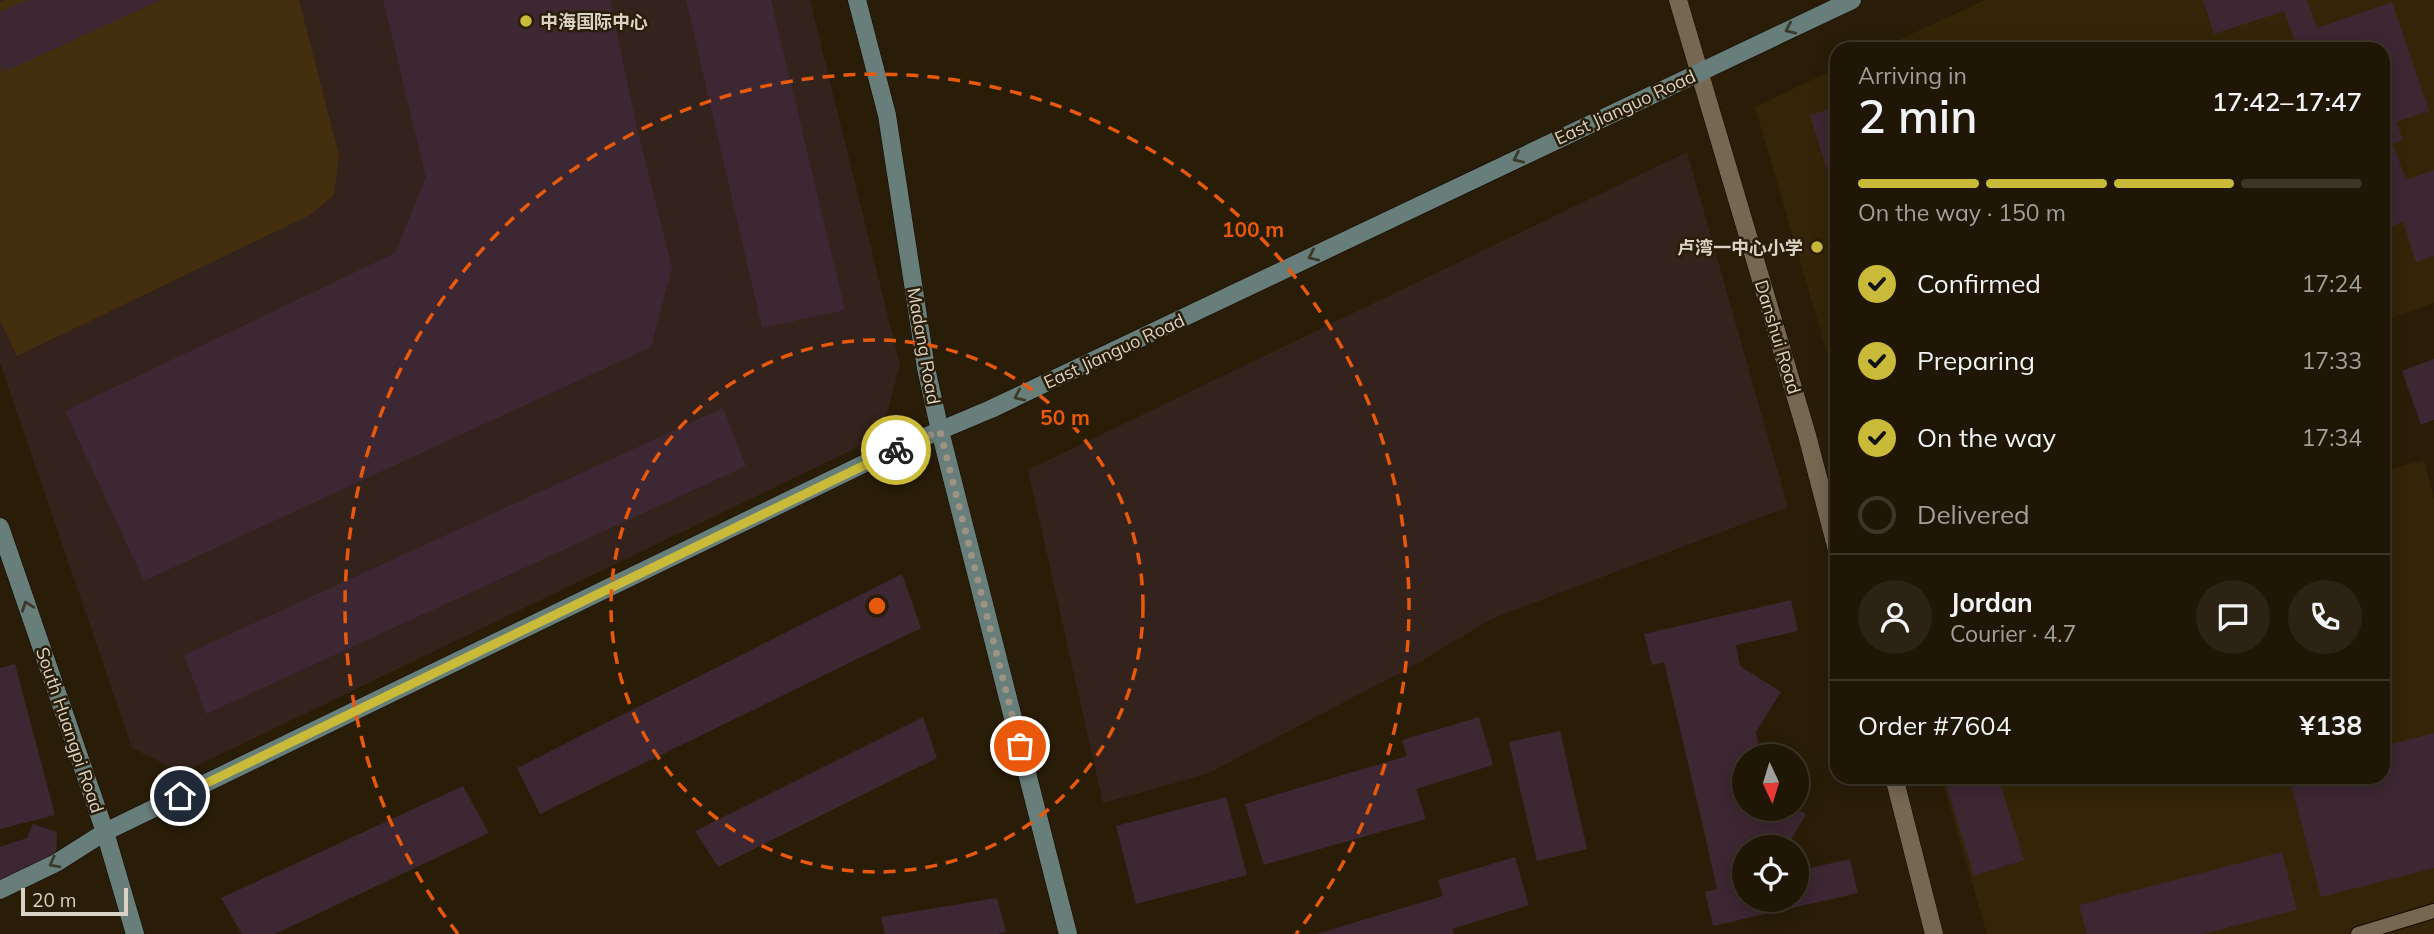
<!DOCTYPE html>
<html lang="en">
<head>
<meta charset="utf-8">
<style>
	body { margin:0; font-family:Mulish,"Noto Sans SC",sans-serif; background:#2c2314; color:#f1f3f6; height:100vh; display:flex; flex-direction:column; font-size:26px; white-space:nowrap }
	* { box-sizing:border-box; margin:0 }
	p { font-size:23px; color:#a19f9b }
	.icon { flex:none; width:38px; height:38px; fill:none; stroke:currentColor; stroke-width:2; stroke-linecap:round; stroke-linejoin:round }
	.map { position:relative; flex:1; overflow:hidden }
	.side { position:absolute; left:1830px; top:42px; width:560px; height:742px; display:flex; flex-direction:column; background:#1f1606; border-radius:21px; box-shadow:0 4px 18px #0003,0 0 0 2px #3c3528 }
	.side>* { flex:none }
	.needle { width:46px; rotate:176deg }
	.buttons { position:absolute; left:1732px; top:744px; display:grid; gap:14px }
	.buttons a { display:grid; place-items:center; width:77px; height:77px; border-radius:50%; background:#1f1606; box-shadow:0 4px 18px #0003,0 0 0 2px #3c3528; font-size:35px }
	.scale { position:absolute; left:21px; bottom:18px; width:107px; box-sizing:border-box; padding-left:7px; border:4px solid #dad2c5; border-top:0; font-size:19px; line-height:24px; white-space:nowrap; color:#dad2c5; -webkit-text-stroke:5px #291d08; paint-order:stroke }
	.pin { position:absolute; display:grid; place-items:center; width:60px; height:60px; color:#fff; margin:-30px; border:4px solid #fff; border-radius:50%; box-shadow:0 2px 7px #0007 }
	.courier { position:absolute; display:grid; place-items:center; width:70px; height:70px; margin:-35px; border:5px solid #caba39; border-radius:50%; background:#fff; color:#222; box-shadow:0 2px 9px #0007 }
	.overview em { font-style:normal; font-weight:600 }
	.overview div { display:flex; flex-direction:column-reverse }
	.overview { display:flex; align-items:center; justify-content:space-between; height:119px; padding:0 28px }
	h1 { font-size:46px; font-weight:600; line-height:52px }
	.bar { display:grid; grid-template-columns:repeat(4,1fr); gap:10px 7px; align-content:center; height:84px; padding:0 28px }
	.bar i { height:9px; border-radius:5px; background:#3c3528 }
	.bar .selected { background:#caba39 }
	.bar p { grid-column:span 4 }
	.line { display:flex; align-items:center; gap:18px; padding:0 28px; border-top:2px solid #3c3528 }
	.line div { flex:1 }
	.round { display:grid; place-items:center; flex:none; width:74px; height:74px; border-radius:37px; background:#2c2314 }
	ol { padding:0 28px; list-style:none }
	li { display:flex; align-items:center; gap:21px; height:77px }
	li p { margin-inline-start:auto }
	li .icon { padding:7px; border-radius:50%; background:#caba39; color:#111; stroke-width:4 }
	li:last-child { color:#a19f9b }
	li i { width:38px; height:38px; border:4px solid #3c3528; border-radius:50% }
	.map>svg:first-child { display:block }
	.commercial { fill:#34221c }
	.built { fill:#342508 }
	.green { fill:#432f0d }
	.building { fill:#3d2732 }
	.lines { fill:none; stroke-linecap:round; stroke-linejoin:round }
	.lane-casing { stroke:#110700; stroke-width:16 }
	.street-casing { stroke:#110700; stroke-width:19 }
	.secondary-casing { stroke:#110700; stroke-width:19 }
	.lane { stroke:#766751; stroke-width:14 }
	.street { stroke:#766751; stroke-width:18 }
	.secondary { stroke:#687e7b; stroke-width:18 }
	.oneway { stroke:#3c3a2a }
	.done { stroke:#9c9383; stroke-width:7; stroke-dasharray:0 12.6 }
	.route { stroke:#caba39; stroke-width:9 }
	.ring { fill:none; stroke:#e8590c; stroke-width:3.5; stroke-dasharray:12 9 }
	.poi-dot { fill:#caba39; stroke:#291d08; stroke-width:2.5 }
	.labels { text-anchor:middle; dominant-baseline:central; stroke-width:5; stroke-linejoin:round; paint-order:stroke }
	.poi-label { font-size:18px; font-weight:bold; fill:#dad2c5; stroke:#291d08; text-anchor:start }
	.street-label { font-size:18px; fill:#dad2c5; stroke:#291d08 }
	.centre { fill:#e8590c; stroke:#291d08; stroke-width:3.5 }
	.ring-label { font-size:21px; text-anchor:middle; font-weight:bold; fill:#e8590c; stroke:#291d08; stroke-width:5; stroke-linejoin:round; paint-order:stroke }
</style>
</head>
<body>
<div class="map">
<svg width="2434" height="934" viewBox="0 0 2434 934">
	<rect width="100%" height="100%" fill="#291d08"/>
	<g class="commercial">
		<polygon points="0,0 810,0 900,365 881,436 182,773 132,748 0,363"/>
		<polygon points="1687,152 1788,507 1491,619 1411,667 1207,774 1103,803 1028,470"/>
	</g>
	<g class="built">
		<polygon points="1985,0 2434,0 2434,303 2384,321 2384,49 1879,49"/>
		<polygon points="1837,68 1837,387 1755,107"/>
		<polygon points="2424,460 2434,498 2434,934 1987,934 1941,777 2384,777 2384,471"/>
	</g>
	<polygon class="green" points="4,0 299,0 339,155 334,195 310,215 17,356 0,321 0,2"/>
	<g class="building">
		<polygon points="27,0 161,0 4,72 0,65 0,12"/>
		<polygon points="383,0 610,0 637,128 672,268 651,347 144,581 65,411 395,253 426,177"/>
		<polygon points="686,0 771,0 845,310 762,328"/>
		<polygon points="2203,0 2307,0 2317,28 2392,2 2429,111 2396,122 2403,140 2393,144 2406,180 2434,170 2434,256 2416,262 2403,222 2384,229 2384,49 2298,49 2284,11 2214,34"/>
		<polygon points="1838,106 1838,203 1837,203 1810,115"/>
		<polygon points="2434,359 2434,420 2421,425 2402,371"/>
		<polygon points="723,408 746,466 206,714 184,655"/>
		<polygon points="902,574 921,628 540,814 517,768"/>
		<polygon points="1791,600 1798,631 1736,645 1740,666 1781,692 1756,732 1761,756 1745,756 1745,808 1796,808 1806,814 1787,847 1745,847 1745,900 1797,900 1797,871 1850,859 1858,893 1713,926 1705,892 1717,889 1702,822 1664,662 1652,665 1644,634"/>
		<polygon points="15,664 55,815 0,829 0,668"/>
		<polygon points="923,717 937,758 718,867 695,831"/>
		<polygon points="1479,717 1493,765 1416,789 1426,819 1264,865 1245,804 1407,756 1402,740"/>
		<polygon points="1560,731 1587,849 1537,861 1509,742"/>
		<polygon points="2434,733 2434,868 2321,897 2289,777 2384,777 2384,746"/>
		<polygon points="1944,777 1998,777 2024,860 1974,876"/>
		<polygon points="463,786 489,833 275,934 242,934 221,898"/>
		<polygon points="1226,797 1247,875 1136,904 1116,826"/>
		<polygon points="33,824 57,832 56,863 0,879 0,847 27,838"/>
		<polygon points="2282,852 2297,910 2203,934 2087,934 2079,905"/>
		<polygon points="1515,857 1529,905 1452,929 1454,934 1316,934 1443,896 1438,880"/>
		<polygon points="997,898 1006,932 998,934 885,934 881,917"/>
	</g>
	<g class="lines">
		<g class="lane-casing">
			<polyline id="lane" points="2358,934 2434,911"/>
		</g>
		<g class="street-casing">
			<g id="street">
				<polyline points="1678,0 1807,435 1838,554"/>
				<polyline points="1894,777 1934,934"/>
			</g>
		</g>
		<g class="secondary-casing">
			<g id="secondary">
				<polyline points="857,0 887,115 926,368 940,431 1068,934"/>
				<polyline points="0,527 105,832 135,934"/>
				<polyline points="0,890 56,863 105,832 882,455 991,409 1852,0"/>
			</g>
		</g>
		<use href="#lane" class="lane"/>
		<use href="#street" class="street"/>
		<use href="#secondary" class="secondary"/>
	</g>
	<defs><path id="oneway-chevron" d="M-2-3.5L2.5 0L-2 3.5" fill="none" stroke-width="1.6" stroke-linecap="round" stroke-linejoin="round" transform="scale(1.75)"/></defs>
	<g class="oneway">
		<use href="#oneway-chevron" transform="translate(1790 29) rotate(155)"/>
		<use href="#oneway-chevron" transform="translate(1518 158) rotate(155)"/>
		<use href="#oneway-chevron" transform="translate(1313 256) rotate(155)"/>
		<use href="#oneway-chevron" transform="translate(1019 396) rotate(155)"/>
		<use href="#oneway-chevron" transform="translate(27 606) rotate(-109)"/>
		<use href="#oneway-chevron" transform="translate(54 863) rotate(152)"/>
	</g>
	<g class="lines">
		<polyline class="done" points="896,450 940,431 1020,746"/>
		<polyline class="route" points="180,796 896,450"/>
	</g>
	<g class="ring">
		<circle cx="877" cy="606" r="266"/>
		<path d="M458 934A532 532 0 1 1 1296 934"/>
	</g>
	<g class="poi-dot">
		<circle cx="526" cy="21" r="7"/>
		<circle cx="1817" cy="247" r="7"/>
	</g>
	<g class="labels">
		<g class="poi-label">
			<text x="540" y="21">中海国际中心</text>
			<text x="1803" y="247" text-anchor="end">卢湾一中心小学</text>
		</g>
		<g class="street-label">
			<text transform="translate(1625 107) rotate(-25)">East Jianguo Road</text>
			<text transform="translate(1778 337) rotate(73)">Danshui Road</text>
			<text transform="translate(924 346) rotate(80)">Madang Road</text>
			<text transform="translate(1114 351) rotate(-25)">East Jianguo Road</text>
			<text transform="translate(70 730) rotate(71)">South Huangpi Road</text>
		</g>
	</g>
	<circle cx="877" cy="606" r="10" class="centre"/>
	<g class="ring-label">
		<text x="1253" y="237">100 m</text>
		<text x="1065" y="425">50 m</text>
	</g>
</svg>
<div class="buttons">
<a><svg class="needle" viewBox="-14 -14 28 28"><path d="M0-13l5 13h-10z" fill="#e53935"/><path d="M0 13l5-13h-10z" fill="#a19f9b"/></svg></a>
<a><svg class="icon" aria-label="locate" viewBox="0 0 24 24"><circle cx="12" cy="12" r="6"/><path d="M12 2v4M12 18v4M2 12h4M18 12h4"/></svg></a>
</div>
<div class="scale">20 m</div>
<div class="pin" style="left:1020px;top:746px;background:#ea580c"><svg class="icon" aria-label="bag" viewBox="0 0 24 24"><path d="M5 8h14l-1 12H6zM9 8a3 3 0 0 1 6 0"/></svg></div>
<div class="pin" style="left:180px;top:796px;background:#1f2937"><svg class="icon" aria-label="home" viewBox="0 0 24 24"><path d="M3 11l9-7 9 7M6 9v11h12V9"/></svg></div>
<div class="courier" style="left:896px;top:450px"><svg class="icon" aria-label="bike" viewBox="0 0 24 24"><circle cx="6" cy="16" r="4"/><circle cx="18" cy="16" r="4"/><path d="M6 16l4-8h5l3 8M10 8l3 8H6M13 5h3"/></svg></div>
<section class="side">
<div class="overview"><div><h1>2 min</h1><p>Arriving in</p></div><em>17:42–17:47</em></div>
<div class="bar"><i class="selected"></i><i class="selected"></i><i class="selected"></i><i></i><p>On the way · 150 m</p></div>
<ol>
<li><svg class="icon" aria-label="check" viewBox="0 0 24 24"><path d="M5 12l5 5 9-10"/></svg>Confirmed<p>17:24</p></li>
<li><svg class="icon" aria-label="check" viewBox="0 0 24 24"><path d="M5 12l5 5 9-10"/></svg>Preparing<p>17:33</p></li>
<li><svg class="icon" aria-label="check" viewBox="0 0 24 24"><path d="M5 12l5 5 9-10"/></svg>On the way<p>17:34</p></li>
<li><i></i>Delivered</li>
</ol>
<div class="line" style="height:126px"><a class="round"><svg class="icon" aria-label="person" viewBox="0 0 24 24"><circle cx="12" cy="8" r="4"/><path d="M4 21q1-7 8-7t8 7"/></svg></a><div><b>Jordan</b><p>Courier · 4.7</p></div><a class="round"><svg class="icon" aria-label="chat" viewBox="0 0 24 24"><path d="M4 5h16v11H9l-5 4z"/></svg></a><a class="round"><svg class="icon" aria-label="phone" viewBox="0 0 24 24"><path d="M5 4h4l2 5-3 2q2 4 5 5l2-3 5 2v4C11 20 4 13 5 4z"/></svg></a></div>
<div class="line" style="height:91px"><div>Order #7604</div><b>¥138</b></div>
</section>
</div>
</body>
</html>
